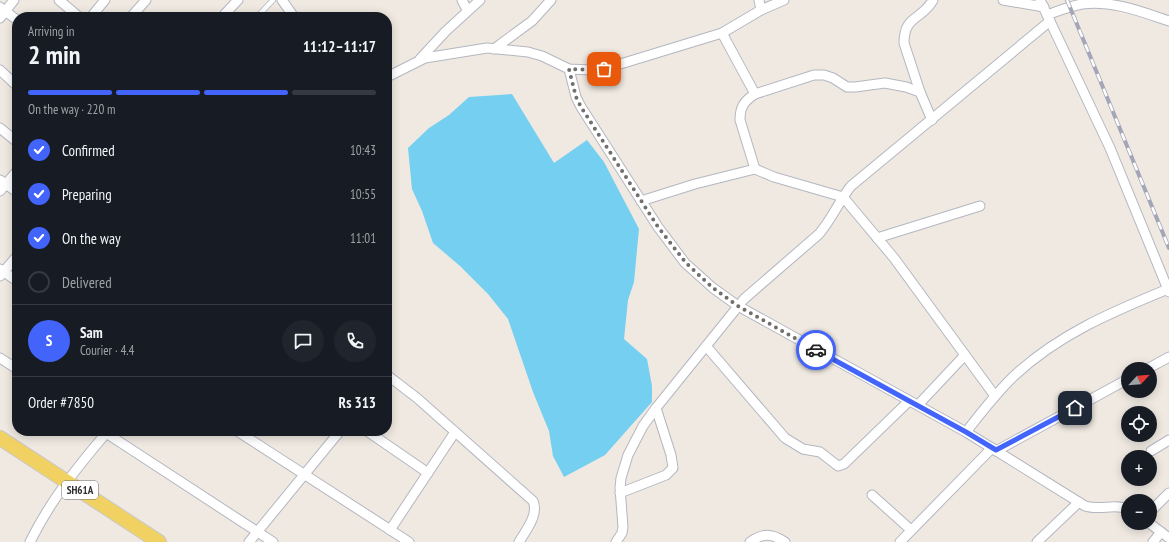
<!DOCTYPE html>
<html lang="en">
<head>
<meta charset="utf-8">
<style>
	body { margin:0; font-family:"PT Sans Narrow",sans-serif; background:#20242c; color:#f1f3f6; height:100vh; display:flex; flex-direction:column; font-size:15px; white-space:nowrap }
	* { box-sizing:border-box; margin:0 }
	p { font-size:13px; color:#9ea1a6 }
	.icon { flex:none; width:22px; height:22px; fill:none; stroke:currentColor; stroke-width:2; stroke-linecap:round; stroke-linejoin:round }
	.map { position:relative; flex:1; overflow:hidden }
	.side { position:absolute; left:12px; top:12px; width:380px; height:424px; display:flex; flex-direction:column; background:#171b24; border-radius:16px; box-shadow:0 2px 10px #0003 }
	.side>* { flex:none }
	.needle { width:26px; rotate:64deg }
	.fabs { position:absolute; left:1121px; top:362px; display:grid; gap:8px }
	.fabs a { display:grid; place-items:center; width:36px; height:36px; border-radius:50%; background:#171b24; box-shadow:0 2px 10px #0003; font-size:20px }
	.pin { position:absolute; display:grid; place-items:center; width:34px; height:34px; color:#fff; margin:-17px; border-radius:8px; box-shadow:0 2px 6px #0006 }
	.courier { position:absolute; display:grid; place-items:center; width:40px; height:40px; margin:-20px; border:3px solid #4264fb; border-radius:50%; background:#fff; color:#222; box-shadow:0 1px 5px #0007 }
	.headline em { font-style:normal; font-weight:700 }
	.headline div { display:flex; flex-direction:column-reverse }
	.headline { display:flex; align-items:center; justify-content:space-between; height:68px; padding:0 16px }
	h1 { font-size:26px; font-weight:700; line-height:30px }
	.bar { display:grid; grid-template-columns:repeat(4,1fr); gap:6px 4px; align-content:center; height:48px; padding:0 16px }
	.bar i { height:5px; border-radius:3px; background:#363941 }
	.bar .selected { background:#4264fb }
	.bar p { grid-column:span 4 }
	.line { display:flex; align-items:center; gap:10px; padding:0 16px; border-top:1px solid #363941 }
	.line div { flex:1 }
	.round { display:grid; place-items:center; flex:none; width:42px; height:42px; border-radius:21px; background:#20242c }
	ol { padding:0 16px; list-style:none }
	li { display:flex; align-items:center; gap:12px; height:44px }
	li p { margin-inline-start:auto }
	li .icon { padding:4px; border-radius:50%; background:#4264fb; color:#fff; stroke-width:4 }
	li:last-child { color:#9ea1a6 }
	li i { width:22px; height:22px; border:2px solid #363941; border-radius:50% }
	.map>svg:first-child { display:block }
	.water { fill:#75cff0 }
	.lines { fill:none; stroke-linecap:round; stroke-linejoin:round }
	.service-casing { stroke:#b4b7c1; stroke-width:6 }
	.minor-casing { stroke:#b4b7c1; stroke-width:11 }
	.primary-casing { stroke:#c9c9c9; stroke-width:16 }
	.service { stroke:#fff; stroke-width:4.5 }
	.minor { stroke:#fff; stroke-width:9 }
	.primary { stroke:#f2d163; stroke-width:14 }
	.rail-casing { stroke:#a3a6b8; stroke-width:4 }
	.rail { stroke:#fff; stroke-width:2.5; stroke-dasharray:8; stroke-linecap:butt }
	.done { stroke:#726f6d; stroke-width:4; stroke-dasharray:0 7.2 }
	.route { stroke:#4264fb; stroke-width:5 }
	.labels { text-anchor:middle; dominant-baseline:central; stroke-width:4; stroke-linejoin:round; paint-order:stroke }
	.shield { fill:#fff; stroke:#6d6d6d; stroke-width:1 }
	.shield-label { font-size:11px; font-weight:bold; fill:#2e2e2e }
</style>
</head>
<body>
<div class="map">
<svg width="1169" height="542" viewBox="0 0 1169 542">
	<rect width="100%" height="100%" fill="#efe9e1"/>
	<polygon class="water" points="512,94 554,163 587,140 604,162 639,229 634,282 628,300 624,339 647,359 652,386 652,402 605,455 564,477 553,456 549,431 533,392 508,319 488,294 460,266 433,243 422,211 412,189 408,148 429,128 449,115 469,97"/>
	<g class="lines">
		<g class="service-casing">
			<polyline id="service" points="257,17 273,0"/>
		</g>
		<g class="minor-casing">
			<g id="minor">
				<polyline points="59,0 79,17"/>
				<polyline points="282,0 294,17"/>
				<polyline points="462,0 467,10"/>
				<polyline points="759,0 761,10"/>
				<polyline points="1003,0 1044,7"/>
				<polyline points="1040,0 1110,148 1169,292"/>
				<polyline points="0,7 17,20"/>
				<path d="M1047,15c11,-4 23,-9 35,-11 30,-4 60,8 87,17"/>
				<polyline points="91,17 105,0"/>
				<polyline points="131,17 146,0"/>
				<polyline points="222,17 238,0"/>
				<polyline points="0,18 14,0"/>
				<polyline points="722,33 755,94"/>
				<polyline points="494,49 532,21 551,0"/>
				<polyline points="420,59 446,31 480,0"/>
				<path d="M569,69l7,28 5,10 77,120 27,36 28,25 25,18 228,126 119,74c15,5 29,-3 43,3"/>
				<polyline points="0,70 17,86"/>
				<polyline points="387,77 425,58 487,48 528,52 542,56 569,69 591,70 604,69 722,33 761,10 784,0"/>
				<path d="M920,92l-14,-5 -21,-4 -30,4h-8l-14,-9 -9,-3h-10l-59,19c-11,7 -15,13 -15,26l15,49 19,8 69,20 51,61 101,138"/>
				<path d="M932,120l-12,-28 -16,-49c0,-28 18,-23 29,-43"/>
				<polyline points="0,128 17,142"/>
				<polyline points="0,180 17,192"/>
				<polyline points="0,191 17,171"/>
				<polyline points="641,201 695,184 755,169"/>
				<polyline points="877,238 980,206"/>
				<polyline points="0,269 17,281"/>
				<polyline points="0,276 17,256"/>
				<polyline points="706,346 785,438 803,449 820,452 838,466 844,464 909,401"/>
				<polyline points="0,358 17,369"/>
				<polyline points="1147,369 1169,357"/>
				<path d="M387,375l30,23 116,103c6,14 -7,29 -14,41"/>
				<polyline points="918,405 965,355"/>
				<polyline points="103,431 273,542"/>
				<polyline points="237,431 409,542"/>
				<polyline points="367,431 428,473"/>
				<path d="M966,432c15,-19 30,-39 48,-56 45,-42 98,-64 154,-87"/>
				<polyline points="996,451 1128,379"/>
				<polyline points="1151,451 1169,440"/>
				<polyline points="620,493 666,475 673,468 671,455 656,408"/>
				<polyline points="872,495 911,530"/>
				<polyline points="1150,512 1169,493"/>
				<polyline points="1149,523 1169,538"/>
				<polyline points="390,530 455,432"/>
				<path d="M30,542c20,-41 48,-76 78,-111"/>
				<polyline points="249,542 340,431"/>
				<path d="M616,542l6,-9 1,-6 -3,-39 1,-10 7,-23 15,-29 13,-18 88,-109 75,-65c13,-15 20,-33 32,-48l199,-165"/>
				<path d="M750,542c13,-9 21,-9 35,0"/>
				<polyline points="900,542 992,448"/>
				<polyline points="1037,542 1079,502"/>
				<polyline points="1153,542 1161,532"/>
			</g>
		</g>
		<g class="primary-casing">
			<polyline id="primary" points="0,438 159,542"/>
		</g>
		<use href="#service" class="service"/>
		<use href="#minor" class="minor"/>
		<use href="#primary" class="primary"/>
		<g class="rail-casing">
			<polyline id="rail" points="1067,0 1169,248"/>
		</g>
		<use href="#rail" class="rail"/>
	</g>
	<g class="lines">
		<polyline class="done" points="604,69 591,70 569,69 576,97 581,107 658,227 686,263 713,288 738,306 816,350"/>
		<polyline class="route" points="816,350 966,432 996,450 1075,408"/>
	</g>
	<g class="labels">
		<rect class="shield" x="62" y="481" width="36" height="18" rx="3"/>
		<g class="shield-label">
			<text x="80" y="490">SH61A</text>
		</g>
	</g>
</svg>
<div class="fabs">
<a><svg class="needle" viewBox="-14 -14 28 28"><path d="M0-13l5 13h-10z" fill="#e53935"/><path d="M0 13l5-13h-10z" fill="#9ea1a6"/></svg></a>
<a><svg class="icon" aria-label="locate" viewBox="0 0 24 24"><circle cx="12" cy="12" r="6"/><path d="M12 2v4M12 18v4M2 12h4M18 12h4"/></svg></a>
<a>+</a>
<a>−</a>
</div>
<div class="pin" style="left:604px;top:69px;background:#ea580c"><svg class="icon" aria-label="bag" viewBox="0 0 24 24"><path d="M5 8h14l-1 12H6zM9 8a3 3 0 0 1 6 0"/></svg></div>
<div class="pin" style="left:1075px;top:408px;background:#1f2937"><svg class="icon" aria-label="home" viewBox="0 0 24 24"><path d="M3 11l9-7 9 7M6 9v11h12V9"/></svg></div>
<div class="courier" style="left:816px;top:350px"><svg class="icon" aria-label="car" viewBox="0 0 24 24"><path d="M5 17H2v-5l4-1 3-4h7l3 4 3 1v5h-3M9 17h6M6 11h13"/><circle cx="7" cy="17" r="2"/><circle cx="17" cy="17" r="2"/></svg></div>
<section class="side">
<div class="headline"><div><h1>2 min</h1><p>Arriving in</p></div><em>11:12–11:17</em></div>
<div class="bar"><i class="selected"></i><i class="selected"></i><i class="selected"></i><i></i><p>On the way · 220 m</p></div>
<ol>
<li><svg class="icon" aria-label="check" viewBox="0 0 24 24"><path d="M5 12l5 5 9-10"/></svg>Confirmed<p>10:43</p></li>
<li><svg class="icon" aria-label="check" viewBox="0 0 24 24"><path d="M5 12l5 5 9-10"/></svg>Preparing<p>10:55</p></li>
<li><svg class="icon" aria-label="check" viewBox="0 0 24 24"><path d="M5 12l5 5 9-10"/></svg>On the way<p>11:01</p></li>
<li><i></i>Delivered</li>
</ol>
<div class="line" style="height:72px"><b class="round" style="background:#4264fb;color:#fff">S</b><div><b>Sam</b><p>Courier · 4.4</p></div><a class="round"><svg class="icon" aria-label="chat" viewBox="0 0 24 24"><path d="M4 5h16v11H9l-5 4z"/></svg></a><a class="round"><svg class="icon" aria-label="phone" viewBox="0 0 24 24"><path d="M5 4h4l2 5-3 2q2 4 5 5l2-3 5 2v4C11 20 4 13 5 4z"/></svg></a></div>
<div class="line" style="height:52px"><div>Order #7850</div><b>Rs 313</b></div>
</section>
</div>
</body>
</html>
